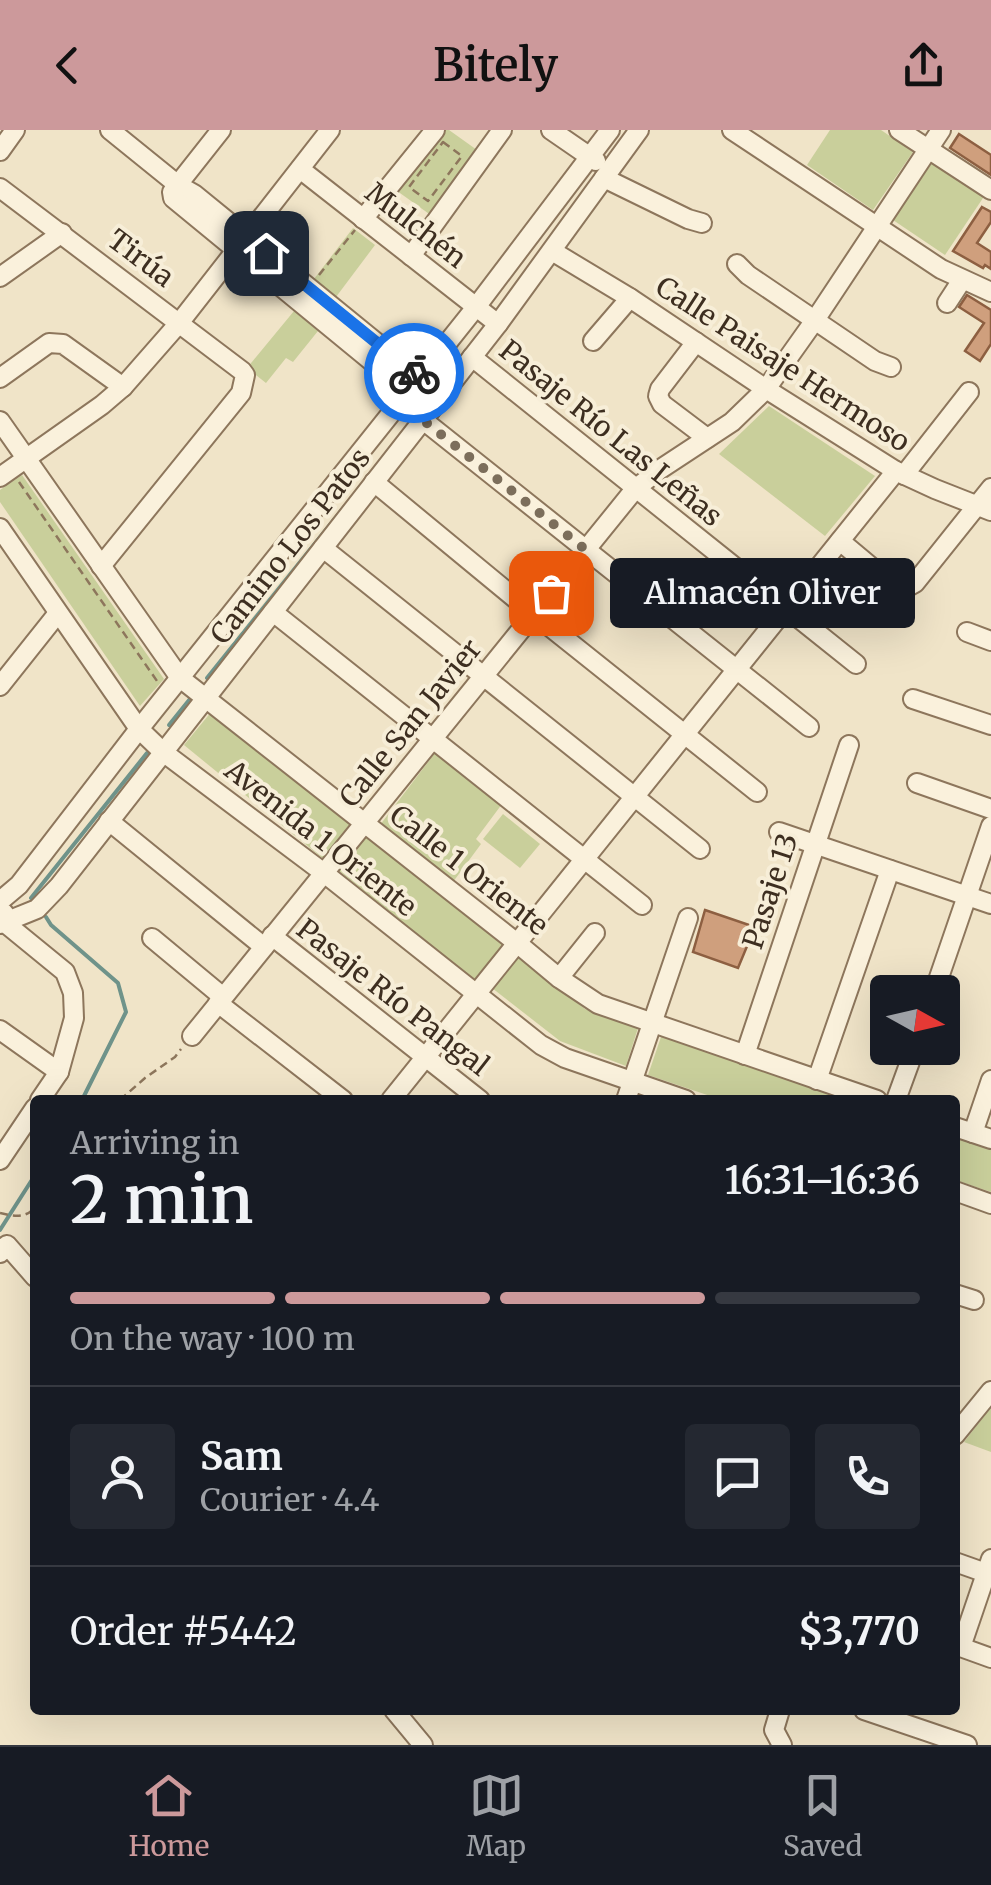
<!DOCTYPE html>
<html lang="en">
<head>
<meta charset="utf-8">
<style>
	body { margin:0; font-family:Merriweather,serif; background:#242831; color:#f1f3f6; height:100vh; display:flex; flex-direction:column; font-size:38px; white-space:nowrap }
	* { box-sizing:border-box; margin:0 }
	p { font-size:32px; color:#9ea1a6 }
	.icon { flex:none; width:55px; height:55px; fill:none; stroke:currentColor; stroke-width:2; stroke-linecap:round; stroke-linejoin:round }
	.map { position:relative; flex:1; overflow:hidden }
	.side { position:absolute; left:30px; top:965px; width:930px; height:620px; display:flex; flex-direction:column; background:#171b24; border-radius:10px; box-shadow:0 10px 40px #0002 }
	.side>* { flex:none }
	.needle { width:65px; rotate:98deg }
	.controls { position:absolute; left:870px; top:845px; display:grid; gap:20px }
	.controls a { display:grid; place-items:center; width:90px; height:90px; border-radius:10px; background:#171b24; box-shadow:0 10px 40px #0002; font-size:50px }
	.pin { position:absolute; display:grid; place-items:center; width:85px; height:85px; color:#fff; margin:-42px; border-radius:20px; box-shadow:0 5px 15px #0006 }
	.courier { position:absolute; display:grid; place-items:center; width:100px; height:100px; margin:-50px; border:8px solid #1a73e8; border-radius:50%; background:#fff; color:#222; box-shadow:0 2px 12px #0007 }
	.bubble { position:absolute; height:70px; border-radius:10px; background:#171b24; box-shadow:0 10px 40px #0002; font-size:32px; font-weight:600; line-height:70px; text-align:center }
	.head em { font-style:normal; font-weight:600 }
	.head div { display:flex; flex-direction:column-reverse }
	.head { display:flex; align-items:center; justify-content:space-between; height:170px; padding:0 40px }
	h1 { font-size:65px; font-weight:600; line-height:75px }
	.bar { display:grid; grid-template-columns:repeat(4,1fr); gap:15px 10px; align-content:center; height:120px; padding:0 40px }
	.bar i { height:12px; border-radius:8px; background:#363941 }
	.bar .on { background:#cc999b }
	.bar p { grid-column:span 4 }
	.line { display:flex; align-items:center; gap:25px; padding:0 40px; border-top:2px solid #363941 }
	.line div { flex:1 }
	.round { display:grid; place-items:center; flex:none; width:105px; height:105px; border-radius:10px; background:#242831 }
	header { display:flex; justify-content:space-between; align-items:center; height:130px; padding:0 40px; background:#cc999b; color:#111; font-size:45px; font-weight:600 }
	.dock { display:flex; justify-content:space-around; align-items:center; height:140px; border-top:2px solid #363941; background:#171b24; font-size:28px; color:#9ea1a6 }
	.dock a { display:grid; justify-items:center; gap:5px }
	.dock .on { color:#cc999b }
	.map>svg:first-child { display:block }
	.green { fill:#c9cf9b }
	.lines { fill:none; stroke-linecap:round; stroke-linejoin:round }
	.stream { stroke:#6f938a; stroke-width:4 }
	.building { fill:#cf9f7d; stroke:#8d5f41; stroke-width:2.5 }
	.minor-casing { stroke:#8d765c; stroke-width:22 }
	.path { stroke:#8d765c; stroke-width:2.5; stroke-dasharray:8 5; stroke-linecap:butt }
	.minor { stroke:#faf1dc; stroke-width:18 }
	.done { stroke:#7c6e5b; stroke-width:10; stroke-dasharray:0 18 }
	.route { stroke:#1a73e8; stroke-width:12 }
	.labels { text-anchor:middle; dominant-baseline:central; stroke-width:8; stroke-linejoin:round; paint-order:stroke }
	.street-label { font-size:28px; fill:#3d2e20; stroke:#f7eed8 }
</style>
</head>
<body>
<header><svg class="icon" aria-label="back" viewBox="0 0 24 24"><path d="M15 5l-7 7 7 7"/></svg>Bitely<svg class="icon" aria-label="share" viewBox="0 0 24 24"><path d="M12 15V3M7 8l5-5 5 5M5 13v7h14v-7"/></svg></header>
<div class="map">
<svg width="991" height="1615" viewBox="0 0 991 1615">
	<rect width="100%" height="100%" fill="#f0e4c8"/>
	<g class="green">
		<polygon points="440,0 449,0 477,20 432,86 393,58"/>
		<polygon points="830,0 881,0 913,22 873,80 807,35"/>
		<polygon points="934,30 985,65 945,125 893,90"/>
		<polygon points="353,98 375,115 336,167 314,149"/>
		<polygon points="294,181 318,201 293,232 286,228 266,253 247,238"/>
		<polygon points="769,276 875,346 825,406 719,324"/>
		<polygon points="22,345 164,549 140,576 0,372 0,360"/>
		<polygon points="212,581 354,697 326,731 184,615"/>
		<polygon points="435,623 502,674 476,709 481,714 453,752 380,695"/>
		<polygon points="503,684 540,714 520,738 483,709"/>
		<polygon points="368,704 503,814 474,850 338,740"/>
		<polygon points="518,824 585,879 638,898 626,936 560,911 492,858"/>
		<polygon points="662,904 857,970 722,970 648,945"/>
		<polygon points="955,1004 991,1016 991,1062 955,1050"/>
		<polygon points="991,1277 991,1322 964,1312"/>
	</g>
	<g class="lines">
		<g class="stream">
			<polyline points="207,548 345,376"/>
			<polyline points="169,595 194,564"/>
			<polyline points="31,768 147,623"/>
			<polyline points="46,787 51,795 118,853 126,882 82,970"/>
			<polyline points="0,1100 35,1045"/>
		</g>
	</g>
	<g class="building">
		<polygon points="959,4 991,25 991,45 950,18"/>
		<polygon points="982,77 991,82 991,92 977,113 991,122 991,139 985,135 983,138 953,121"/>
		<polygon points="967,165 991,180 991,214 980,231 965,221 984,193 959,177"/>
		<polygon points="705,780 755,797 738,838 693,822"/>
	</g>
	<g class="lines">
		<g class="minor-casing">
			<g id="minor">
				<polyline points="110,0 178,55 194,64 442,266"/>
				<polyline points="221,0 172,62 173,68 431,280"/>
				<polyline points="551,0 596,31"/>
				<polyline points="732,0 941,139 991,162"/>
				<polyline points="899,0 991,60"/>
				<polyline points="0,21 15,0"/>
				<polyline points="300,39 498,194"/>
				<polyline points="604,48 688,89 702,93"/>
				<polyline points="0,58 242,241 245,245 241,263 101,436"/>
				<polyline points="363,89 435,0"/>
				<polyline points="552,121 630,168 766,259 896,341 935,359 991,381"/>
				<polyline points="411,126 502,0"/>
				<polyline points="737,134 748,145 875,231 891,237"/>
				<polyline points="0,147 62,103"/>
				<polyline points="947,173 962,150"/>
				<polyline points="593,211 630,168"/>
				<polyline points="696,212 660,259 658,266 662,274 707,308"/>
				<polyline points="472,227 856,534"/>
				<polyline points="0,248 49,213 63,214 123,257"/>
				<polyline points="423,290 809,597"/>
				<polyline points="0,291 180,548 517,813 559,848 598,874 877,970"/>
				<polyline points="904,345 969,262"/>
				<polyline points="0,347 102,275 123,257 180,192 330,0"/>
				<polyline points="374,352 534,484 757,662"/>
				<polyline points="0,398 139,599 163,622 324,743 541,915 565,928 686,970"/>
				<polyline points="840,411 895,457 906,458 915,453 991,358"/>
				<polyline points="323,418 700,719"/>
				<polyline points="273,482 642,775"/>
				<polyline points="967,502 991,511"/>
				<polyline points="0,556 58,483"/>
				<polyline points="913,569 991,595"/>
				<polyline points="917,653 991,679"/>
				<polyline points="109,691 264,817"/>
				<polyline points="779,702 991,774"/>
				<polyline points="0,771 19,755 139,599 476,177 610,0"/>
				<polyline points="4,783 5,793 65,842 73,863 74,888 59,942 40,970"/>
				<polyline points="0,794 37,779 59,756 498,194 639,0"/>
				<polyline points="272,806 480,970"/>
				<polyline points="152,808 223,867"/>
				<polyline points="559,848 595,803"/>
				<polyline points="934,862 991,696"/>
				<polyline points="218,873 343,970"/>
				<polyline points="0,900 59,942"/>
				<polyline points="192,906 635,359 659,340 732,292 766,259 815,190 941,0"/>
				<polyline points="745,925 849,615"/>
				<polyline points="817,950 890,740"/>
				<polyline points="391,970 896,341"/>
				<polyline points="626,970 688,788"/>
				<polyline points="896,970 915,918"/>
				<polyline points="955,997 991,1009"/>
				<polyline points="973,1003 991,950"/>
				<polyline points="0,1030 35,978"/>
				<polyline points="955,1061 991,1074"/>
				<polyline points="0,1123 7,1115 35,1147"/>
				<polyline points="955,1164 974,1170"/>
				<polyline points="955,1305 991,1261"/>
				<polyline points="955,1432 986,1443"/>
				<polyline points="955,1515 991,1528"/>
				<polyline points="961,1517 991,1429"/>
				<polyline points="394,1580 423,1615"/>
				<polyline points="780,1580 774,1600 782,1615"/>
				<polyline points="864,1580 967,1615"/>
			</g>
		</g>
		<g class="path">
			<polygon points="443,12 462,26 428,71 409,57"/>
			<polyline points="319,145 355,100"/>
			<polyline points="19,352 157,551"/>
			<polyline points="120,970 145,948 175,927 181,919"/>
			<path d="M0,1083c13,3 26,6 35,-6"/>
		</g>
		<use href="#minor" class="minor"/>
	</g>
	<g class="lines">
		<polyline class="done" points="414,243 442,266 423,290 586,420 551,463"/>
		<polyline class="route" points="266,123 414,243"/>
	</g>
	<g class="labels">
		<g class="street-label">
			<text transform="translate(416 95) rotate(38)">Mulchén</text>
			<text transform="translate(141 128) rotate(37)">Tirúa</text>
			<text transform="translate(783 234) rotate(33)">Calle Paisaje Hermoso</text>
			<text transform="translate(611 303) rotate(39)">Pasaje Río Las Leñas</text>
			<text transform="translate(290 416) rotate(-52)">Camino Los Patos</text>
			<text transform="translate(410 593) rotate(-51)">Calle San Javier</text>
			<text transform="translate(321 708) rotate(38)">Avenida 1 Oriente</text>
			<text transform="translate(469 740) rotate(38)">Calle 1 Oriente</text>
			<text transform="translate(770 761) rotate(-72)">Pasaje 13</text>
			<text transform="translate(393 867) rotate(38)">Pasaje Río Pangal</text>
		</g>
	</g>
</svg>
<div class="controls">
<a><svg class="needle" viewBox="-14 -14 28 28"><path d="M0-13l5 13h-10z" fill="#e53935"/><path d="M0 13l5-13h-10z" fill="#9ea1a6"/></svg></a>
</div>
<div class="pin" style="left:551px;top:463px;background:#ea580c"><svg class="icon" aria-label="bag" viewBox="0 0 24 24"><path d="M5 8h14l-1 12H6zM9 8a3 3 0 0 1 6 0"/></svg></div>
<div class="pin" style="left:266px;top:123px;background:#1f2937"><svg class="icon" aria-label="home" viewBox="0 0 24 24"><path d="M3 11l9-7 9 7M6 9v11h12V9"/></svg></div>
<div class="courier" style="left:414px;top:243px"><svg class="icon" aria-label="bike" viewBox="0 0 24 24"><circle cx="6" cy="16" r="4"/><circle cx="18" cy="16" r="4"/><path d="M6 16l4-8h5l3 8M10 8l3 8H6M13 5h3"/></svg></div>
<div class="bubble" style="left:610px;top:428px;width:305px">Almacén Oliver</div>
<section class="side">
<div class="head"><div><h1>2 min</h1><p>Arriving in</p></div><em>16:31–16:36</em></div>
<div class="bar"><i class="on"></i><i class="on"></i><i class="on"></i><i></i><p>On the way · 100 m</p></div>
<div class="line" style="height:180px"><a class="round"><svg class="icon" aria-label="person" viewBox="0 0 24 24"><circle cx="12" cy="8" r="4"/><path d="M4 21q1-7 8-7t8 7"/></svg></a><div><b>Sam</b><p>Courier · 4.4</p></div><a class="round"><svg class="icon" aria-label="chat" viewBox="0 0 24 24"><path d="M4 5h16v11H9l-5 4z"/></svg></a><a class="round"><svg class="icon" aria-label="phone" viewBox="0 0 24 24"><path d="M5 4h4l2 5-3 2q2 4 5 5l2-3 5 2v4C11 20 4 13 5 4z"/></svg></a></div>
<div class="line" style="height:130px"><div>Order #5442</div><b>$3,770</b></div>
</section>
</div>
<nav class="dock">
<a class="on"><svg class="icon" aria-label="home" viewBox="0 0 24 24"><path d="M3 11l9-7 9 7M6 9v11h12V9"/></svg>Home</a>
<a><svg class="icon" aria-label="map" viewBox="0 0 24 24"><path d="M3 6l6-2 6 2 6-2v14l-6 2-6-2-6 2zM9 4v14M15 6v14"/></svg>Map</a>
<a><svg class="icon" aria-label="saved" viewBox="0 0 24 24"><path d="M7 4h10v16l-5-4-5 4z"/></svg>Saved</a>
</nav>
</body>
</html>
